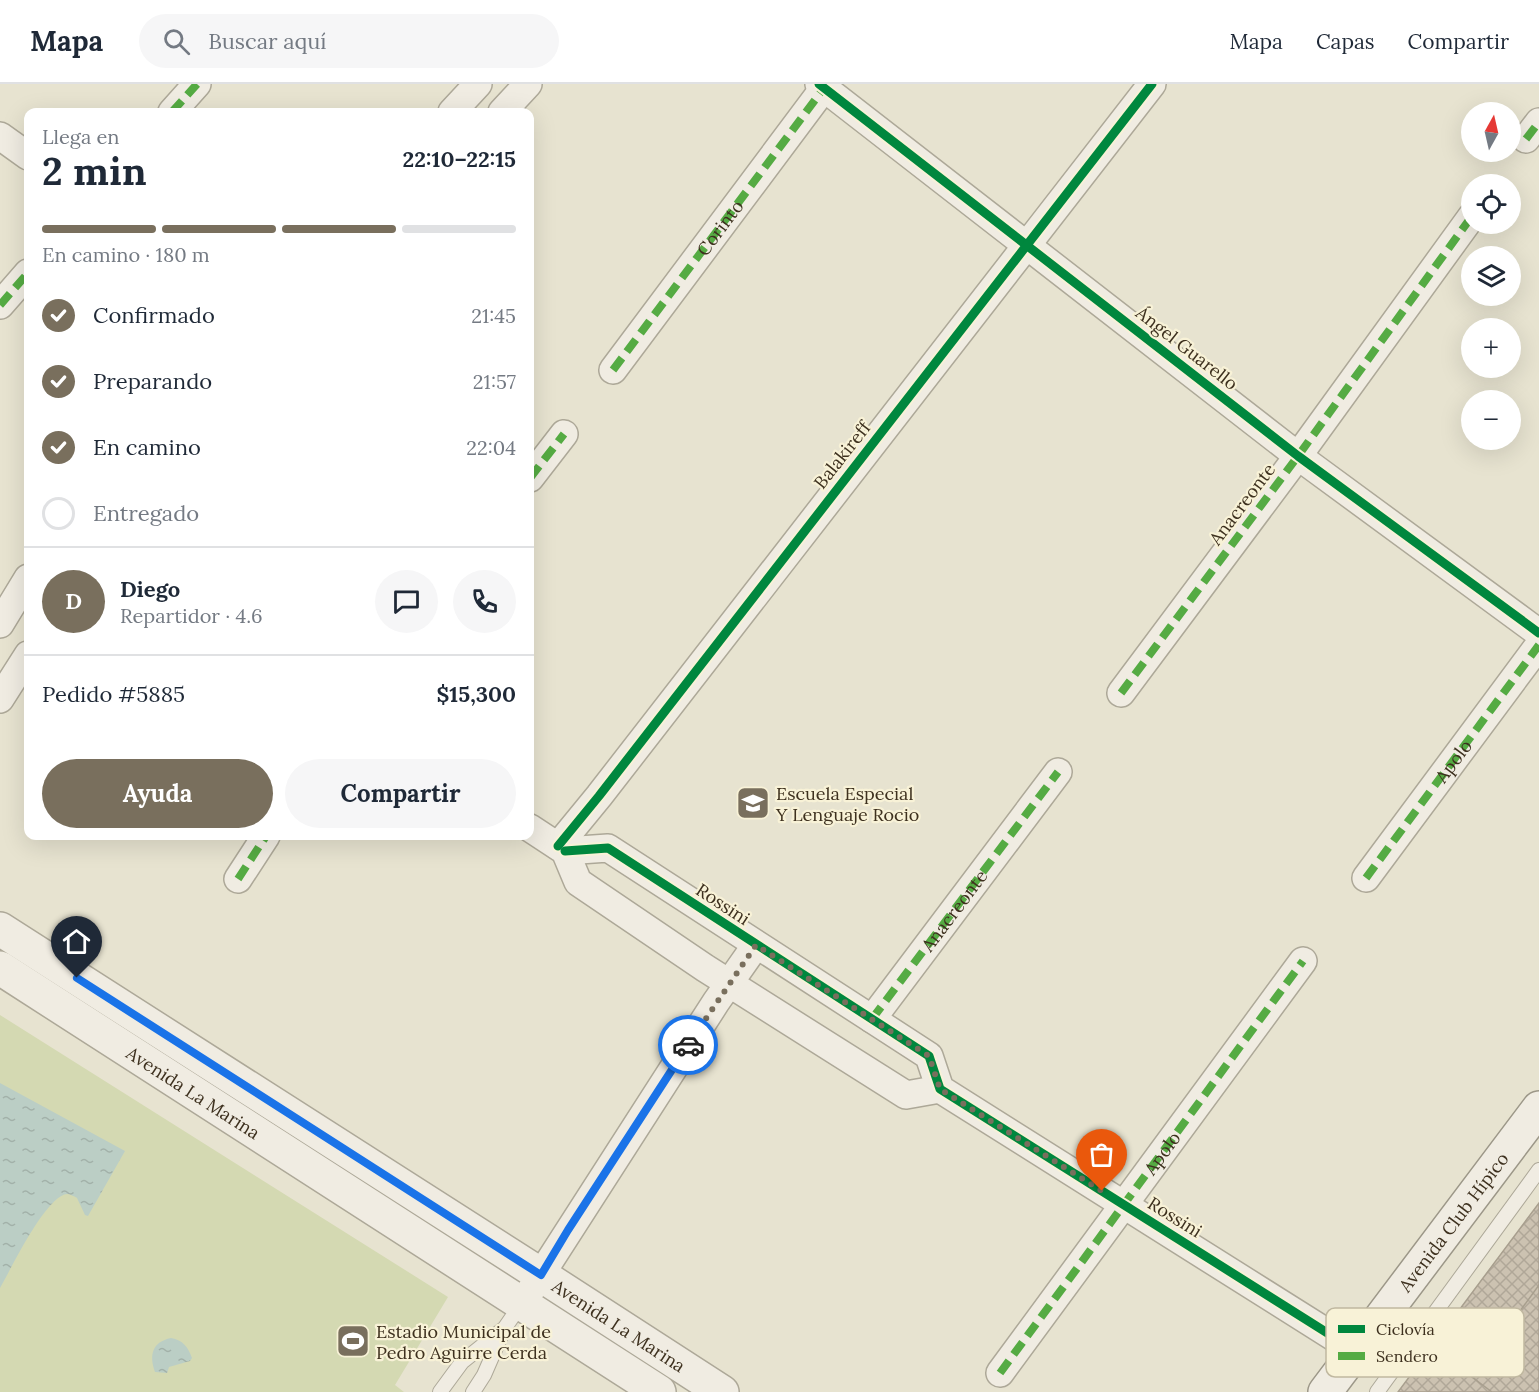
<!DOCTYPE html>
<html lang="es">
<head>
<meta charset="utf-8">
<style>
	body { margin:0; font-family:Lora,serif; background:#f6f6f7; color:#1f2937; height:100vh; display:flex; flex-direction:column; font-size:22px; white-space:nowrap }
	* { box-sizing:border-box; margin:0 }
	p { font-size:20px; color:#747a83 }
	.icon { flex:none; width:33px; height:33px; fill:none; stroke:currentColor; stroke-width:2; stroke-linecap:round; stroke-linejoin:round }
	.map { position:relative; flex:1; overflow:hidden }
	.drawer { position:absolute; left:24px; top:24px; width:510px; height:732px; display:flex; flex-direction:column; background:#fff; border-radius:12px; box-shadow:0 6px 24px #0002 }
	.drawer>* { flex:none }
	.needle { width:39px; rotate:8deg }
	.buttons { position:absolute; left:1461px; top:18px; display:grid; gap:12px }
	.buttons a { display:grid; place-items:center; width:60px; height:60px; border-radius:50%; background:#fff; box-shadow:0 6px 24px #0002; font-size:30px }
	.pin { position:absolute; display:grid; place-items:center; width:51px; height:51px; color:#fff; margin:-62px -26px; border-radius:50% 50% 50% 0; rotate:-45deg; box-shadow:0 0 6px #0007 }
	.pin .icon { rotate:45deg }
	.courier { position:absolute; display:grid; place-items:center; width:60px; height:60px; margin:-30px; border:4px solid #1a73e8; border-radius:50%; background:#fff; color:#222; box-shadow:0 2px 8px #0007 }
	.overview em { font-style:normal; font-weight:700 }
	.overview div { display:flex; flex-direction:column-reverse }
	.overview { display:flex; align-items:center; justify-content:space-between; height:102px; padding:0 18px }
	h1 { font-size:39px; font-weight:700; line-height:45px }
	.bar { display:grid; grid-template-columns:repeat(4,1fr); gap:9px 6px; align-content:center; height:72px; padding:0 18px }
	.bar i { height:8px; border-radius:4px; background:#e0e1e3 }
	.bar .active { background:#796f5d }
	.bar p { grid-column:span 4 }
	.line { display:flex; align-items:center; gap:15px; padding:0 18px; border-top:2px solid #e0e1e3 }
	.line div { flex:1 }
	.round { display:grid; place-items:center; flex:none; width:63px; height:63px; border-radius:32px; background:#f6f6f7 }
	ol { padding:0 18px; list-style:none }
	li { display:flex; align-items:center; gap:18px; height:66px }
	li p { margin-inline-start:auto }
	li .icon { padding:6px; border-radius:50%; background:#796f5d; color:#fff; stroke-width:4 }
	li:last-child { color:#747a83 }
	li i { width:33px; height:33px; border:3px solid #e0e1e3; border-radius:50% }
	.action { display:flex; gap:12px; margin-top:auto; padding:12px 18px }
	.action a { flex:1; height:69px; border-radius:36px; background:#796f5d; color:#fff; font-size:24px; font-weight:700; line-height:69px; text-align:center }
	.action a+a { background:#f6f6f7; color:#1f2937 }
	header { display:flex; align-items:center; gap:36px; box-sizing:border-box; height:84px; padding:0 30px; background:#fff; border-bottom:2px solid #e0e1e3 }
	header strong { font-size:28px }
	nav { display:flex; gap:33px; margin-inline-start:auto; font-size:21px }
	.search { width:420px; height:54px; background:#f6f6f7; display:flex; align-items:center; gap:15px; box-sizing:border-box; padding:0 21px; border-radius:33px; color:#747a83; font-size:22px }
	.map>svg:first-child { display:block }
	.park { fill:#d4d9b2 }
	.water { fill:url(#water-ripples) }
	.building { fill:url(#building-cross-hatch); stroke:#a89f8e; stroke-width:1.5; filter:url(#shadow) }
	.lines { fill:none; stroke-linecap:round; stroke-linejoin:round }
	.service-casing { stroke:#ada898; stroke-width:16 }
	.minor-casing { stroke:#ada898; stroke-width:30 }
	.tertiary-casing { stroke:#ada898; stroke-width:36 }
	.secondary-casing { stroke:#9c9788; stroke-width:36 }
	.service { stroke:#f0ece2; stroke-width:14 }
	.minor { stroke:#f0ece2; stroke-width:27 }
	.tertiary { stroke:#f0ece2; stroke-width:33 }
	.secondary { stroke:#f0ece2; stroke-width:33 }
	.quiet { stroke:#55ab43; stroke-width:8; stroke-dasharray:15 8; stroke-linecap:butt }
	.cycleway-casing { stroke:#f8f2d7; stroke-width:13 }
	.cycleway { stroke:#00873e; stroke-width:9 }
	.done { stroke:#796f5d; stroke-width:6; stroke-dasharray:0 10.8 }
	.route { stroke:#1a73e8; stroke-width:8 }
	.labels { text-anchor:middle; dominant-baseline:central; stroke-width:4.5; stroke-linejoin:round; paint-order:stroke }
	.street-label { font-size:18px; fill:#3e311f; stroke:#f8f2d7 }
	.poi-label { font-size:18px; fill:#3e311f; stroke:#f8f2d7; text-anchor:start }
	.key { fill:#f8f2d7; stroke:#c0b8a0; stroke-width:1.5 }
	.key-label { font-size:16px; fill:#3e311f }
</style>
</head>
<body>
<header>
<strong>Mapa</strong>
<div class="search"><svg class="icon" aria-label="search" viewBox="0 0 24 24"><circle cx="10" cy="10" r="6"/><path d="M15 15l6 6"/></svg>Buscar aquí</div>
<nav><a>Mapa</a><a>Capas</a><a>Compartir</a></nav>
</header>
<div class="map">
<svg width="1539" height="1308" viewBox="0 0 1539 1308">
	<defs>
		<pattern id="water-ripples" width="26" height="14" patternUnits="userSpaceOnUse" patternTransform="scale(1.5)"><rect width="26" height="14" fill="#bbcec5"/><path d="M2 4q2-2 4 0t4 0M15 11q2-2 4 0t4 0" fill="none" stroke="#a2b1a9"/></pattern>
		<pattern id="building-cross-hatch" width="8" height="8" patternUnits="userSpaceOnUse" patternTransform="scale(1.5)"><rect width="8" height="8" fill="#ccc2b1"/><path d="M0 0l8 8M0 8l8-8" fill="none" stroke="#b0a798"/></pattern>
		<filter id="shadow"><feDropShadow dx="3.5" dy="6" stdDeviation="0" flood-color="#0004"/></filter>
	</defs>
	<rect width="100%" height="100%" fill="#e7e3d0"/>
	<polygon class="park" points="0,931 448,1213 395,1301 404,1308 0,1308"/>
	<g class="water">
		<path d="M0,999l125,68 -37,65 -3,-1 -8,-17c-1,-1 -8,-4 -9,-4 -21,-1 -58,77 -68,94z"/>
		<path d="M171,1254c12,2 17,9 21,20l-2,3 -21,6 -2,6 -12,-1c-6,-17 -3,-30 16,-34z"/>
	</g>
	<g class="building">
		<polygon points="1539,1119 1539,1308 1398,1308"/>
		<polygon points="1539,1201 1539,1308 1492,1308 1472,1293"/>
	</g>
	<g class="lines">
		<g class="service-casing">
			<g id="service">
				<polyline points="440,1308 462,1278 502,1246"/>
				<polyline points="473,1308 484,1291 504,1245 522,1219"/>
				<polyline points="1377,1308 1539,1086"/>
			</g>
		</g>
		<g class="minor-casing">
			<g id="minor">
				<polyline points="819,0 1298,372 1539,549"/>
				<polyline points="172,28 197,0"/>
				<polyline points="452,28 478,0"/>
				<polyline points="502,28 528,0"/>
				<polyline points="0,52 28,72"/>
				<polyline points="1526,55 1539,38"/>
				<polyline points="0,221 28,189"/>
				<path id="s1" d="M613,286l214,-286"/>
				<polyline points="530,394 564,350"/>
				<polyline points="0,540 28,494"/>
				<polyline points="1121,609 1298,372 1472,132"/>
				<polyline points="0,615 28,571"/>
				<polyline points="530,744 565,767 578,798 705,884 906,1011 940,1005"/>
				<polyline points="558,762 599,712 1152,0"/>
				<polyline points="565,767 608,764 929,972 940,1005 1356,1267"/>
				<polyline points="1366,794 1539,561"/>
				<polyline points="238,795 266,752"/>
				<path id="s2" d="M872,935l186,-247"/>
				<polyline points="529,1209 716,918 756,861"/>
				<path id="s3" d="M1000,1289l303,-412"/>
			</g>
		</g>
		<g class="tertiary-casing">
			<g id="tertiary">
				<path id="s4" d="M0,845l541,346 181,117"/>
				<path id="s5" d="M0,884l659,424"/>
			</g>
		</g>
		<g class="secondary-casing">
			<g id="secondary">
				<path id="s6" d="M1325,1308l214,-284"/>
			</g>
		</g>
		<use href="#service" class="service"/>
		<use href="#minor" class="minor"/>
		<use href="#tertiary" class="tertiary"/>
		<use href="#secondary" class="secondary"/>
		<g class="quiet">
			<polyline points="172,28 197,0"/>
			<polyline points="1526,55 1539,38"/>
			<polyline points="0,221 28,189"/>
			<polyline points="613,286 827,0"/>
			<polyline points="530,394 564,350"/>
			<polyline points="1121,609 1298,372 1472,132"/>
			<path id="s7" d="M1366,794l173,-233"/>
			<polyline points="238,795 266,752"/>
			<polyline points="872,935 1058,688"/>
			<polyline points="1000,1289 1303,877"/>
		</g>
		<g class="cycleway-casing">
			<g id="cycleway">
				<polyline points="819,0 1298,372 1539,549"/>
				<polyline points="558,762 599,712 1152,0"/>
				<polyline points="565,767 608,764 929,972 940,1005 1356,1267"/>
			</g>
		</g>
		<use href="#cycleway" class="cycleway"/>
	</g>
	<g class="lines">
		<polyline class="done" points="688,961 756,861 929,972 940,1005 1102,1107"/>
		<polyline class="route" points="77,894 541,1191 568,1146 688,961"/>
	</g>
	<defs>
		<g id="school-square" transform="scale(1.725)"><rect x="-9" y="-9" width="18" height="18" rx="4" fill="#796f5d" stroke="#f8f2d7"/><path d="M0-5L7-2L0 1L-7-2ZM-4 1L0 2.5L4 1V4Q0 6-4 4Z" fill="#fff"/></g>
		<g id="stadium-square" transform="scale(1.725)"><rect x="-9" y="-9" width="18" height="18" rx="4" fill="#796f5d" stroke="#f8f2d7"/><path d="M0-5a6.5 5 0 1 0 0 10a6.5 5 0 1 0 0-10ZM-3.5-1.8h7v3.6h-7Z" fill="#fff"/></g>
	</defs>
	<g fill-rule="evenodd">
		<use href="#school-square" x="753" y="719"/>
		<use href="#stadium-square" x="353" y="1257"/>
	</g>
	<g class="labels">
		<g class="street-label">
			<text stroke="none"><textPath href="#s1" startOffset="178">Corinto</textPath></text>
			<text transform="translate(1187 264) rotate(38)">Ángel Guarello</text>
			<text transform="translate(842 371) rotate(-52)">Balakireff</text>
			<text transform="translate(1242 420) rotate(-53)">Anacreonte</text>
			<text stroke="none"><textPath href="#s7" startOffset="146">Apolo</textPath></text>
			<text transform="translate(723 820) rotate(33)">Rossini</text>
			<text stroke="none"><textPath href="#s2" startOffset="136">Anacreonte</textPath></text>
			<text stroke="none"><textPath href="#s5" startOffset="230">Avenida La Marina</textPath></text>
			<text stroke="none"><textPath href="#s3" startOffset="273">Apolo</textPath></text>
			<text transform="translate(1175 1133) rotate(32)">Rossini</text>
			<text stroke="none"><textPath href="#s6" startOffset="213">Avenida Club Hípico</textPath></text>
			<text stroke="none"><textPath href="#s4" startOffset="735">Avenida La Marina</textPath></text>
		</g>
		<g class="poi-label">
			<text x="776" y="709">Escuela Especial<tspan x="776" dy="21">Y Lenguaje Rocio</tspan></text>
			<text x="376" y="1247">Estadio Municipal de<tspan x="376" dy="21">Pedro Aguirre Cerda</tspan></text>
		</g>
	</g>
	<rect x="1326" y="1224" width="198" height="69" rx="9" class="key"/>
	<rect x="1338" y="1241" width="27" height="8" fill="#00873e"/>
	<rect x="1338" y="1268" width="27" height="8" fill="#55ab43"/>
	<g class="key-label">
		<text x="1376" y="1251">Ciclovía</text>
		<text x="1376" y="1278">Sendero</text>
	</g>
</svg>
<div class="buttons">
<a><svg class="needle" viewBox="-14 -14 28 28"><path d="M0-13l5 13h-10z" fill="#e53935"/><path d="M0 13l5-13h-10z" fill="#747a83"/></svg></a>
<a><svg class="icon" aria-label="locate" viewBox="0 0 24 24"><circle cx="12" cy="12" r="6"/><path d="M12 2v4M12 18v4M2 12h4M18 12h4"/></svg></a>
<a><svg class="icon" aria-label="layers" viewBox="0 0 24 24"><path d="M12 4l9 5-9 5-9-5zM3 14l9 5 9-5"/></svg></a>
<a>+</a>
<a>−</a>
</div>
<div class="pin" style="left:1102px;top:1107px;background:#ea580c"><svg class="icon" aria-label="bag" viewBox="0 0 24 24"><path d="M5 8h14l-1 12H6zM9 8a3 3 0 0 1 6 0"/></svg></div>
<div class="pin" style="left:77px;top:894px;background:#1f2937"><svg class="icon" aria-label="home" viewBox="0 0 24 24"><path d="M3 11l9-7 9 7M6 9v11h12V9"/></svg></div>
<div class="courier" style="left:688px;top:961px"><svg class="icon" aria-label="car" viewBox="0 0 24 24"><path d="M5 17H2v-5l4-1 3-4h7l3 4 3 1v5h-3M9 17h6M6 11h13"/><circle cx="7" cy="17" r="2"/><circle cx="17" cy="17" r="2"/></svg></div>
<section class="drawer">
<div class="overview"><div><h1>2 min</h1><p>Llega en</p></div><em>22:10–22:15</em></div>
<div class="bar"><i class="active"></i><i class="active"></i><i class="active"></i><i></i><p>En camino · 180 m</p></div>
<ol>
<li><svg class="icon" aria-label="check" viewBox="0 0 24 24"><path d="M5 12l5 5 9-10"/></svg>Confirmado<p>21:45</p></li>
<li><svg class="icon" aria-label="check" viewBox="0 0 24 24"><path d="M5 12l5 5 9-10"/></svg>Preparando<p>21:57</p></li>
<li><svg class="icon" aria-label="check" viewBox="0 0 24 24"><path d="M5 12l5 5 9-10"/></svg>En camino<p>22:04</p></li>
<li><i></i>Entregado</li>
</ol>
<div class="line" style="height:108px"><b class="round" style="background:#796f5d;color:#fff">D</b><div><b>Diego</b><p>Repartidor · 4.6</p></div><a class="round"><svg class="icon" aria-label="chat" viewBox="0 0 24 24"><path d="M4 5h16v11H9l-5 4z"/></svg></a><a class="round"><svg class="icon" aria-label="phone" viewBox="0 0 24 24"><path d="M5 4h4l2 5-3 2q2 4 5 5l2-3 5 2v4C11 20 4 13 5 4z"/></svg></a></div>
<div class="line" style="height:78px"><div>Pedido #5885</div><b>$15,300</b></div>
<div class="action"><a>Ayuda</a><a>Compartir</a></div>
</section>
</div>
</body>
</html>
